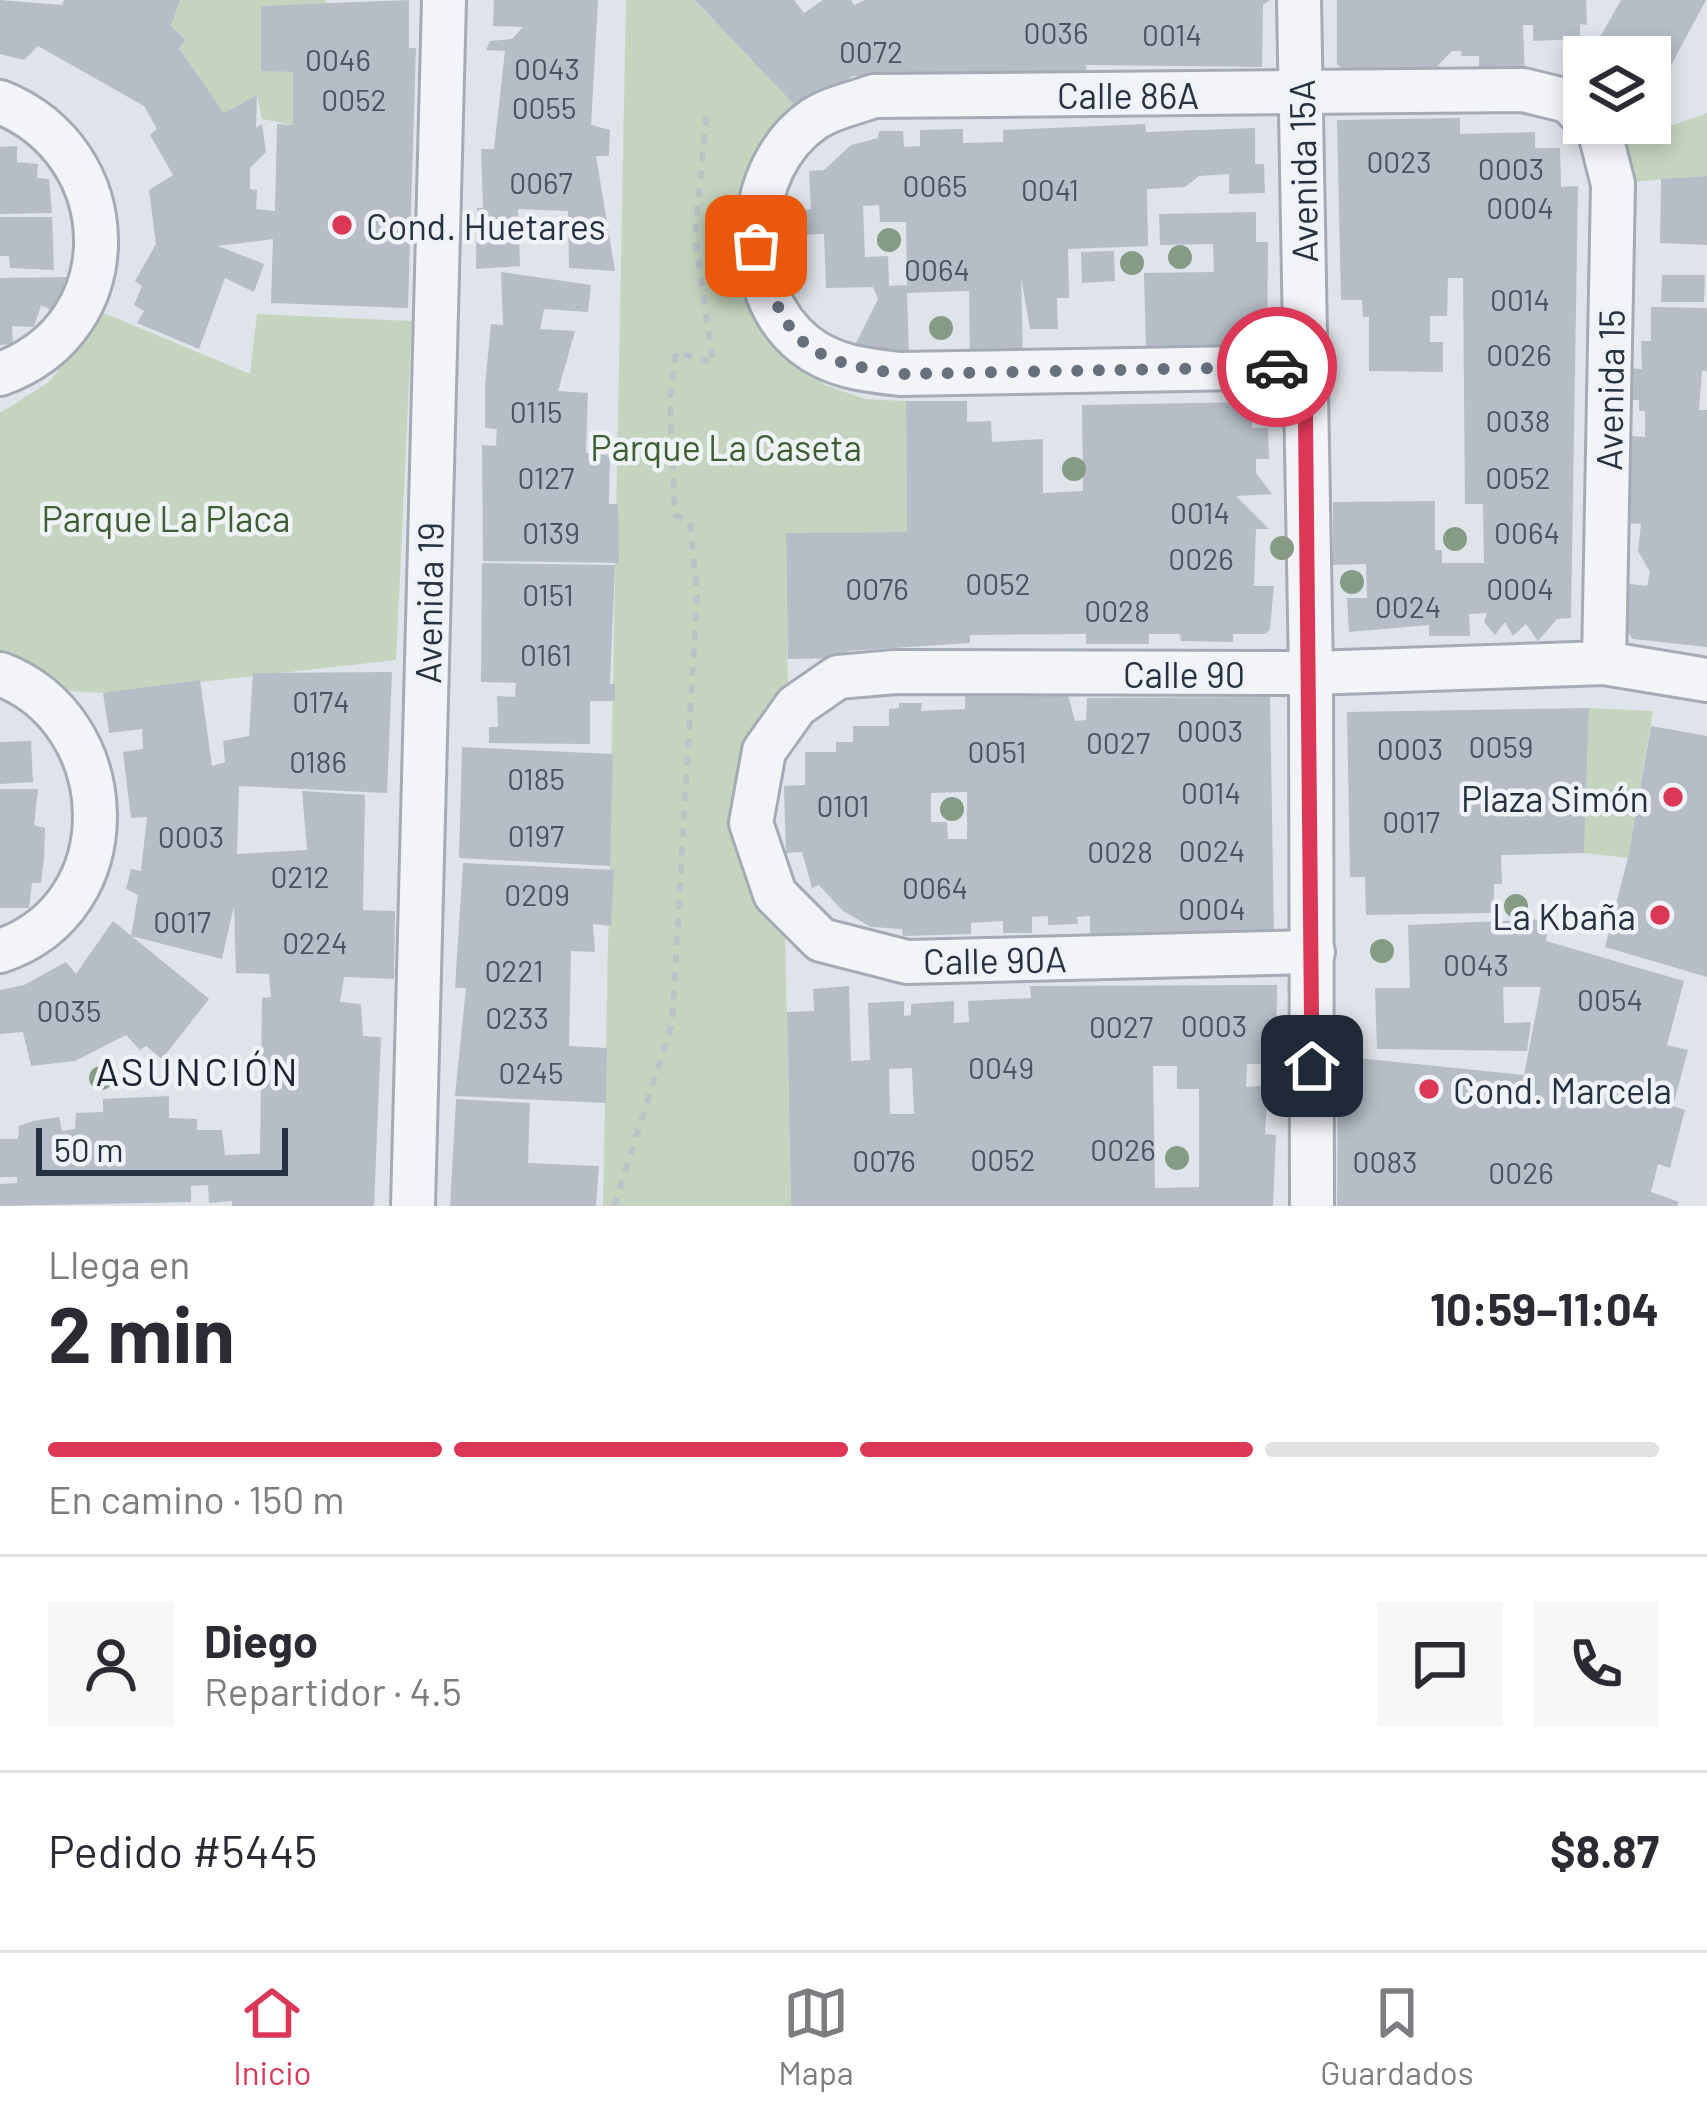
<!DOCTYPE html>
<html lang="es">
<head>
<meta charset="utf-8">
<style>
	body { margin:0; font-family:Barlow,sans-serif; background:#f7f7f7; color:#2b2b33; height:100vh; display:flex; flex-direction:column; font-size:45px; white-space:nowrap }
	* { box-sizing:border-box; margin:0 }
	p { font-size:39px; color:#7c7c81 }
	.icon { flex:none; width:66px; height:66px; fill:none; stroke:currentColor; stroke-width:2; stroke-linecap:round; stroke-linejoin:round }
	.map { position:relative; height:1206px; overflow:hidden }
	.drawer { display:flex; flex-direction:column; background:#fff; flex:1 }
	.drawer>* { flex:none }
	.fabs { position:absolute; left:1563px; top:36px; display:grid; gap:24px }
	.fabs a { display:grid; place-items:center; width:108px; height:108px; border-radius:0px; background:#fff; box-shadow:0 6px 18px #0003; font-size:60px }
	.scale { position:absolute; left:36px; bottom:30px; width:252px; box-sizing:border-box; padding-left:12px; border:6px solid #263242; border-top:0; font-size:33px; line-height:42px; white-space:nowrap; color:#263242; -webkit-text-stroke:9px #eff2f7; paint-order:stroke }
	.pin { position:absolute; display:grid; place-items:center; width:102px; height:102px; color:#fff; margin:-51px; border-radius:24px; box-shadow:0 6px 18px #0006 }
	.courier { position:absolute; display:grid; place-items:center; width:120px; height:120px; margin:-60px; border:9px solid #db3857; border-radius:50%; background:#fff; color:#222; box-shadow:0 3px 15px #0007 }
	.overview em { font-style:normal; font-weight:700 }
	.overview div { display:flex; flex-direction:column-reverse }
	.overview { display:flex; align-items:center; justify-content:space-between; height:204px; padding:0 48px }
	h1 { font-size:78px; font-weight:700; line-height:90px }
	.bar { display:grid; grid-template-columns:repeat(4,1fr); gap:18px 12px; align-content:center; height:144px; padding:0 48px }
	.bar i { height:15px; border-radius:9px; background:#e1e1e2 }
	.bar .active { background:#db3857 }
	.bar p { grid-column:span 4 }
	.line { display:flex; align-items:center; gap:30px; padding:0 48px; border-top:3px solid #e1e1e2 }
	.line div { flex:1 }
	.round { display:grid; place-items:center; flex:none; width:126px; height:126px; border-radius:0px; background:#f7f7f7 }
	.menu { display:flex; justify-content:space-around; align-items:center; height:168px; border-top:3px solid #e1e1e2; background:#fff; font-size:33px; color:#7c7c81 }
	.menu a { display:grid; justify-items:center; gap:6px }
	.menu .active { color:#db3857 }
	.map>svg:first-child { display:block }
	.green { fill:#c5d4bf }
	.building { fill:#b6bdc7; fill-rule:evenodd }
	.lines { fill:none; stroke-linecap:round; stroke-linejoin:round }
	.minor-casing { stroke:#a4abb4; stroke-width:48 }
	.path { stroke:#bdc2c9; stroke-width:6; stroke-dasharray:9 9; stroke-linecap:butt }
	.minor { stroke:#f2f4f8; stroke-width:42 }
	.tree { fill:#869b85 }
	.done { stroke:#67707d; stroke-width:12; stroke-dasharray:0 21.6 }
	.route { stroke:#db3857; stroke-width:15 }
	.poi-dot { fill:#db3857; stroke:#eff2f7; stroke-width:4.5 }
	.labels { text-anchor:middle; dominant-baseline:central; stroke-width:9; stroke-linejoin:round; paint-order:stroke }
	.number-label { font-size:30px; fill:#4a5563 }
	.street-label { font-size:36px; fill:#263242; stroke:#eff2f7 }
	.poi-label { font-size:36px; fill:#263242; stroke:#eff2f7; text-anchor:start }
	.park-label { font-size:36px; fill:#3d5f32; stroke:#eff2f7 }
	.neighbourhood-label { font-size:39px; letter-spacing:3px; fill:#192333; stroke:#eff2f7 }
</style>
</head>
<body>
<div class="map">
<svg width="1707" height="1206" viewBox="0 0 1707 1206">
	<rect width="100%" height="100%" fill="#dfe4ea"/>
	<g class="green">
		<polygon points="180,0 326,0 326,5 261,6 261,70 293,72 293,125 262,119 257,95 224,113 179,48 186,40 171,26"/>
		<polygon points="626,0 695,0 801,112 751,304 766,338 825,385 865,399 906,401 907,532 786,533 788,697 755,872 785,936 791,1206 603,1206"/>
		<polygon points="1707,113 1707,176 1631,182 1626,142"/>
		<polygon points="104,313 250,374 257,314 412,321 396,660 103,693 41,689 0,653 0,413 49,382"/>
		<polygon points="1589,708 1653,711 1628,858 1584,853"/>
	</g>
	<g class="building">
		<polygon points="0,0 62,5 64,0 180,0 171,26 186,40 179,48 224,113 257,95 256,128 262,124 266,152 250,168 250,189 257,190 256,209 275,211 277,124 293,125 293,72 261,71 261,6 409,0 409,48 416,48 408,308 271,303 273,239 218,246 264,264 254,292 225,278 199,349 137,323 144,311 134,305 142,286 135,281 156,244 149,190 173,175 150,135 157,129 144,106 38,46 24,60 0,54"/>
		<polygon points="494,0 598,0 591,125 610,130 609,156 596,156 615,271 569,268 568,211 518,209 520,266 476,269 477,208 483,208 481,149 494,149 505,51 486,50 490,41 512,39 523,27 493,26"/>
		<polygon points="695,0 794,0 804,13 823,0 851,0 854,5 865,0 1270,0 1263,5 1262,67 1086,65 1087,73 853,76 801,112"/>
		<polygon points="1337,0 1586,0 1587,25 1580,24 1580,39 1533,41 1533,25 1523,25 1525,80 1479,81 1479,56 1461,56 1462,51 1452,51 1425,79 1355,79 1337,64"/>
		<polygon points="1621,0 1706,0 1661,84 1655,80 1650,88 1650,57 1589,57"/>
		<polygon points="1460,118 1460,134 1535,132 1535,148 1560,148 1561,187 1578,186 1571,618 1557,619 1538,641 1526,624 1513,636 1505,622 1495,635 1484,622 1487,613 1469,614 1470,636 1429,636 1429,625 1349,632 1347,598 1367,598 1366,564 1333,565 1333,502 1435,501 1435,550 1442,550 1442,563 1484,563 1483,504 1465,504 1463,278 1448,278 1447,316 1430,316 1430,342 1443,342 1443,372 1369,371 1369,317 1363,317 1362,300 1341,300 1337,120"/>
		<path d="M1145,124l1,8 109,-4v36h9l1,29 -36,1v-20l-30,2 -14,11 -38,2 1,57 -80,3 1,49h-12l1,31h-28l-9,-52 2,81 -53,2 -1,-69 -62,2 2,64 -58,-4 27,-54 -5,-12 -47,1 -2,-54 -26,1 -2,-24 15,-2 -2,-38 15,-1 27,-25 27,-7 1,-7h24l1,16 16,-1v-16l43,-1v14l40,-1v-12zM879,205l1,17h26l1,63 -18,1 -1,-30 -23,1 -2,-51z"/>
		<polygon points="17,146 17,162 38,164 37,178 49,179 52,213 0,214 0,147"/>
		<polygon points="1707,176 1707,245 1660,243 1661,179"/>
		<polygon points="1256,212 1256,242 1268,242 1267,340 1255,348 1146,349 1144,273 1214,272 1213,244 1160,245 1159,214"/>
		<polygon points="0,217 52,217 54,270 10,268 9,256 0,256"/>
		<polygon points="1114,251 1115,281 1082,283 1081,252"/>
		<polygon points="501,272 591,285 588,312 544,309 540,329 575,331 558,391 588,393 586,453 610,455 609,504 618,504 619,563 483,561 482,445 496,446 497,429 485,428 485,386 491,324 503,325"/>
		<polygon points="1662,275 1705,275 1704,302 1661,302"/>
		<polygon points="67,277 53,311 41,305 34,327 12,326 13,344 0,345 0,278"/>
		<polygon points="1651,307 1707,308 1707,371 1702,371 1699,410 1707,410 1707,647 1633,639 1620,624 1622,583 1647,586 1650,572 1638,551 1641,524 1625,523 1631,436 1645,437 1645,411 1639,411 1639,400 1626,400 1627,368 1642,369 1641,341 1651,341"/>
		<polygon points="906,401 967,401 967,422 991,421 992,442 1043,439 1043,493 1083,491 1082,405 1252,402 1252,428 1268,428 1269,459 1256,459 1256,473 1272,494 1236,496 1269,529 1256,529 1254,586 1274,586 1270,629 1265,634 1233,634 1233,642 1181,641 1180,634 1149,634 1149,644 1086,644 1086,634 970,635 970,643 847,651 847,658 788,659 786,533 907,532"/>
		<polygon points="482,563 615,565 610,684 615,684 615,701 590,701 590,744 489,743 489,727 498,727 497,696 515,697 516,683 481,682"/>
		<polygon points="392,672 387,793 239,786 237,854 307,850 302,791 365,795 363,910 395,911 394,979 344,977 340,1002 361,1004 363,1036 381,1037 374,1206 232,1206 232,1201 209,1203 208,1185 191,1186 191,1202 0,1206 0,1184 17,1183 17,1177 0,1177 0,1139 18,1139 19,1126 33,1121 59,1117 62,1131 75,1129 76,1113 103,1112 103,1099 169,1096 169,1118 197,1119 197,1130 222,1130 225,1155 260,1154 262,998 271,997 269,974 236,973 234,906 222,959 131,936 138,895 126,889 131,869 141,871 147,817 131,818 123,752 143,749 142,729 109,733 103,693 200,680 212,766 225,762 223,741 249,736 253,673"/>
		<path d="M1067,691l8,30 11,-1 1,-22 183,-1 4,237h-184v-18l-13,1 1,7 -30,1v-9l-16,1v16h-29v-12l-32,2v11l-68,2 -1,-7 -31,-2 -28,-16 -24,-26 -7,3 -10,-36 -16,1 -2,-67 21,-1v-33h31v-10h17v-16h36v-17l10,-1v-5h23l-1,8 44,-2v-13zM967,792v47h-19l-1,-17h-16v-29z"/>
		<polygon points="1589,708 1584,853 1501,855 1502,884 1494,884 1494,913 1366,915 1365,877 1350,877 1347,712"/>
		<polygon points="1651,726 1707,736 1707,977 1605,947 1628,858"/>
		<polygon points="31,741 33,782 0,784 0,742"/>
		<polygon points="462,747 613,754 610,866 459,858"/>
		<polygon points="0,789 38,789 34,825 45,828 44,858 41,883 32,883 29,908 0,908"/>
		<polygon points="463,863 614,870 611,926 593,924 595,952 571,951 569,1046 607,1048 606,1103 455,1096 466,988 455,988"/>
		<polygon points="1549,919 1546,941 1684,981 1667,1045 1688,1050 1673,1106 1685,1110 1670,1168 1658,1164 1651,1192 1679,1202 1677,1206 1337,1206 1338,1056 1524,1075 1541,987 1503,987 1504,1023 1531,1022 1527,1051 1377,1049 1375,988 1410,988 1408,925"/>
		<polygon points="113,921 209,999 162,1059 146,1046 140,1050 126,1035 75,1061 31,1066 23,1032 0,1034 0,990 24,985 66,962 76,974"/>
		<path d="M1277,985l-1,79h-29l-1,23 22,-2 -3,49 11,1 -3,71h-482l-4,-194 27,-1 -1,-22 36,-3 2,75 19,-1 -2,-57 36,-2v15l7,-1v-11l43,-3v22l15,-1 -1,-21 63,-3 -1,-12zM1153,1066h24v23h22v98l-44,1zM912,1068l2,46h-24l-1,-45z"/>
		<polygon points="456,1099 530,1103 528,1163 599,1166 596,1206 450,1206"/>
	</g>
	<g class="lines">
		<g class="minor-casing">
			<g id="minor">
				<polyline points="1299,0 1311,673 1312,1206"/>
				<path d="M0,102c125,50 131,225 0,272"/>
				<polyline points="1591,123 1600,133 1613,184 1604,663"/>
				<path d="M1305,367l-405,7c-34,-4 -67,-7 -95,-29 -68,-53 -62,-178 9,-226 16,-11 41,-16 60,-23l649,-6 45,11 16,16"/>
				<path d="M0,674c122,46 131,233 0,277"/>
				<polyline points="1313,952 907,962 821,940 775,894 751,823 764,751 796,706 838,677 895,672 1311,673 1604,663 1707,680"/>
				<polyline points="413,1206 444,0"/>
			</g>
		</g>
		<polyline class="path" points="614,1206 672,1024 697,595 690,522 675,515 670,399 676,352 713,363 695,238 707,107"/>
		<use href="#minor" class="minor"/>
	</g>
	<g class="tree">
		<circle cx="889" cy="240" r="12"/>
		<circle cx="1180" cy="257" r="12"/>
		<circle cx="1132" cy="263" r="12"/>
		<circle cx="941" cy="328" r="12"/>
		<circle cx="1074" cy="469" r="12"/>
		<circle cx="1455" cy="539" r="12"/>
		<circle cx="1282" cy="548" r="12"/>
		<circle cx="1352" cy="582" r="12"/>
		<circle cx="952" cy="809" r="12"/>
		<circle cx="1516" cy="906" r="12"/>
		<circle cx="1382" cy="951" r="12"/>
		<circle cx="101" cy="1078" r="12"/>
		<circle cx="1177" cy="1158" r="12"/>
	</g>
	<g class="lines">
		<path class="done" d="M756,246c30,95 43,114 145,128l376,-7"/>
		<polyline class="route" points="1277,367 1305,367 1312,1066"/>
	</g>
	<g class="poi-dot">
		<circle cx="342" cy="225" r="12"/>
		<circle cx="1673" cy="797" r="12"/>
		<circle cx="1660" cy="915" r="12"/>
		<circle cx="1429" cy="1089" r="12"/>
	</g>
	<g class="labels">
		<g class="number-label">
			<text x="1056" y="32">0036</text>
			<text x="1172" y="34">0014</text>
			<text x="871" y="51">0072</text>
			<text x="338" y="59">0046</text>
			<text x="547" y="68">0043</text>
			<text x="354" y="99">0052</text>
			<text x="544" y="107">0055</text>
			<text x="1399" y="161">0023</text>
			<text x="1511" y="168">0003</text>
			<text x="541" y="182">0067</text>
			<text x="935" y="185">0065</text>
			<text x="1050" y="189">0041</text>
			<text x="1520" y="207">0004</text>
			<text x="937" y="269">0064</text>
			<text x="1520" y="299">0014</text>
			<text x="1519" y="354">0026</text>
			<text x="536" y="411">0115</text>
			<text x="1518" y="420">0038</text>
			<text x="546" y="477">0127</text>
			<text x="1518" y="477">0052</text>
			<text x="1200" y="512">0014</text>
			<text x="551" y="532">0139</text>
			<text x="1527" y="532">0064</text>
			<text x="1201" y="558">0026</text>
			<text x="998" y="583">0052</text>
			<text x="877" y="588">0076</text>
			<text x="1520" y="588">0004</text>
			<text x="548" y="594">0151</text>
			<text x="1408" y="606">0024</text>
			<text x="1117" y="610">0028</text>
			<text x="546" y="654">0161</text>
			<text x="321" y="701">0174</text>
			<text x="1210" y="730">0003</text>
			<text x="1118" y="742">0027</text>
			<text x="1501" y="746">0059</text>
			<text x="1410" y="748">0003</text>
			<text x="997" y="751">0051</text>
			<text x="318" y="761">0186</text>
			<text x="536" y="778">0185</text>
			<text x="1211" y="792">0014</text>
			<text x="843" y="805">0101</text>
			<text x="1411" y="821">0017</text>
			<text x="536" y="835">0197</text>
			<text x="191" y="836">0003</text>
			<text x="1212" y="850">0024</text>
			<text x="1120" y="851">0028</text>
			<text x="300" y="876">0212</text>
			<text x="935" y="887">0064</text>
			<text x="537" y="894">0209</text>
			<text x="1212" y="908">0004</text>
			<text x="182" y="921">0017</text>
			<text x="315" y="942">0224</text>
			<text x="1476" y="964">0043</text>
			<text x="514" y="970">0221</text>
			<text x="1610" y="999">0054</text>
			<text x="69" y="1010">0035</text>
			<text x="517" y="1017">0233</text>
			<text x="1214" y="1025">0003</text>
			<text x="1121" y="1026">0027</text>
			<text x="1001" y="1067">0049</text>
			<text x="531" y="1072">0245</text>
			<text x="1123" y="1149">0026</text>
			<text x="1003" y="1159">0052</text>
			<text x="884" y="1160">0076</text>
			<text x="1385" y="1161">0083</text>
			<text x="1521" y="1172">0026</text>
		</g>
		<g class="street-label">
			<text x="1128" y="94">Calle 86A</text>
			<text transform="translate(1302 171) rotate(-91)">Avenida 15A</text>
			<text transform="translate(1609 390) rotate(-89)">Avenida 15</text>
			<text transform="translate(428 603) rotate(-89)">Avenida 19</text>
			<text x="1184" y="673">Calle 90</text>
			<text transform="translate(995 959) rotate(-1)">Calle 90A</text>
		</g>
		<g class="poi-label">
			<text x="366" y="225">Cond. Huetares</text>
			<text x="1649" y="797" text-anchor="end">Plaza Simón</text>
			<text x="1636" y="915" text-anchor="end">La Kbaña</text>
			<text x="1453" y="1089">Cond. Marcela</text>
		</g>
		<g class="park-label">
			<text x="726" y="446">Parque La Caseta</text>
			<text x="166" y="517">Parque La Placa</text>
		</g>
		<g class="neighbourhood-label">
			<text x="198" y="1070">ASUNCIÓN</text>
		</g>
	</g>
</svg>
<div class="fabs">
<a><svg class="icon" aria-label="layers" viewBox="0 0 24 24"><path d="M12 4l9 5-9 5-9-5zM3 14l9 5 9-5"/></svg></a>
</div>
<div class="scale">50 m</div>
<div class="pin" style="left:756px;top:246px;background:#ea580c"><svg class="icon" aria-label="bag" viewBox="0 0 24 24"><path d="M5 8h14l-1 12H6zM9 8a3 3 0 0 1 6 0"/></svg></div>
<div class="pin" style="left:1312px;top:1066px;background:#1f2937"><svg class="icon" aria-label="home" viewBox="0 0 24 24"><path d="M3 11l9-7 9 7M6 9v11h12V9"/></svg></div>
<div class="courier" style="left:1277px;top:367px"><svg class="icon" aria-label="car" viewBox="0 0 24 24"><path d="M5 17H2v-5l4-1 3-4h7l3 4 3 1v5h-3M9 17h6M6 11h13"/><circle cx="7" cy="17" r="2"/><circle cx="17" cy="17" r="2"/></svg></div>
</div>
<section class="drawer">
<div class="overview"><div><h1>2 min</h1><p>Llega en</p></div><em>10:59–11:04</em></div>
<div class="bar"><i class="active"></i><i class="active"></i><i class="active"></i><i></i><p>En camino · 150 m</p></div>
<div class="line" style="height:216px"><a class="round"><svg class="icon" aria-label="person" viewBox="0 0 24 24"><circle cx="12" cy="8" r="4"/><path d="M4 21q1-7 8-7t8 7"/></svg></a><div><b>Diego</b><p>Repartidor · 4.5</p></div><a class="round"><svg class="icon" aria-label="chat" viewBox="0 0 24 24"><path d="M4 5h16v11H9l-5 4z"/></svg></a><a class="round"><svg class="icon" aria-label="phone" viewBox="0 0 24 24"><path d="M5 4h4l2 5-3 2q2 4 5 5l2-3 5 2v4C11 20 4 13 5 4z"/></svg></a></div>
<div class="line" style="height:156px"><div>Pedido #5445</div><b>$8.87</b></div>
</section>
<nav class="menu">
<a class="active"><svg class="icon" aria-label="home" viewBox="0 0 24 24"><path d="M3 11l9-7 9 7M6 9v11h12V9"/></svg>Inicio</a>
<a><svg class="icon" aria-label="map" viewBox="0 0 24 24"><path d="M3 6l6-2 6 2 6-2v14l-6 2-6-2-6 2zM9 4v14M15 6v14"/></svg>Mapa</a>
<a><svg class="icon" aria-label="saved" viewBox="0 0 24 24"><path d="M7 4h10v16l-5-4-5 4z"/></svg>Guardados</a>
</nav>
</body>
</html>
